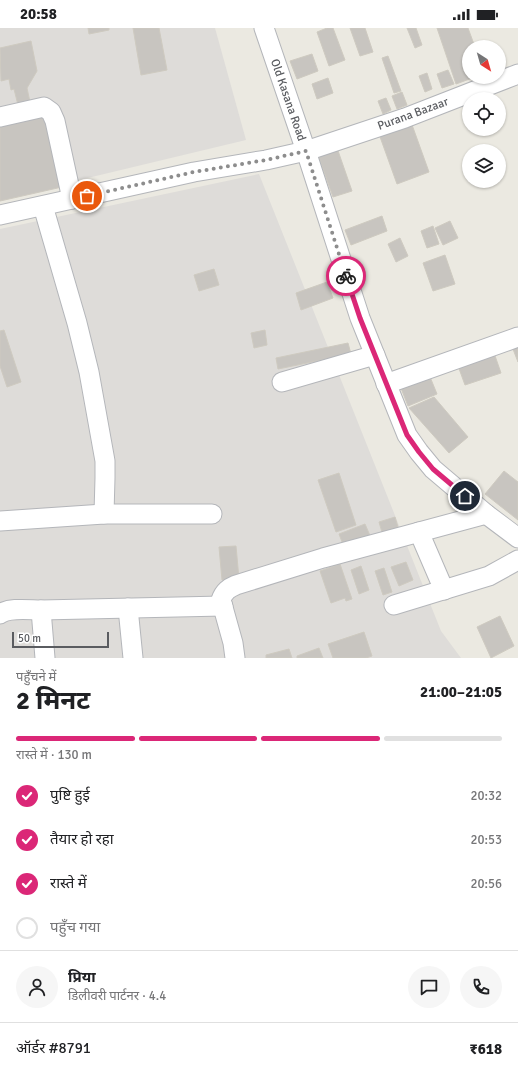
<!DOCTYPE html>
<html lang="hi">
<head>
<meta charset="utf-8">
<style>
	body { margin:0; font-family:Signika,"Noto Sans Devanagari",sans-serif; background:#f6f6f6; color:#202124; height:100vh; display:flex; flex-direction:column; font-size:15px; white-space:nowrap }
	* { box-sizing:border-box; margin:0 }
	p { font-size:13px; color:#757577 }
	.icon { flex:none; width:22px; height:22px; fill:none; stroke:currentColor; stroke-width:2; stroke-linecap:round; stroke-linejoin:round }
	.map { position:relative; height:630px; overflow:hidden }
	.sheet { display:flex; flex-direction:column; background:#fff; flex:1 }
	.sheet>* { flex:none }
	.needle { width:26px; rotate:143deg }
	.fabs { position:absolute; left:462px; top:12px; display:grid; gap:8px }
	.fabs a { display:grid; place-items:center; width:44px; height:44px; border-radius:50%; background:#fff; box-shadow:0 1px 3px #0004; font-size:20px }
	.scale { position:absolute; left:12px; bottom:10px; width:97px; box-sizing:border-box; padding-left:4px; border:2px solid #5a5c60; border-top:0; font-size:11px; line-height:14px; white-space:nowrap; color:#5a5c60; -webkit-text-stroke:3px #fff; paint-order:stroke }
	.pin { position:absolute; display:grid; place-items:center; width:34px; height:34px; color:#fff; margin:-17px; border:2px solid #fff; border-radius:50%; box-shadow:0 1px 4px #0007 }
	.courier { position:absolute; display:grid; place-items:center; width:40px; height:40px; margin:-20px; border:3px solid #db2777; border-radius:50%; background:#fff; color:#222; box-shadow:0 1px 5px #0007 }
	.head em { font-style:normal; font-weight:700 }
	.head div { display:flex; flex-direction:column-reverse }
	.head { display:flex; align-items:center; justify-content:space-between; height:68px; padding:0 16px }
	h1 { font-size:26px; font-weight:700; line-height:30px }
	.bar { display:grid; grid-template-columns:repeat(4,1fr); gap:6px 4px; align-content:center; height:48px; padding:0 16px }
	.bar i { height:5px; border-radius:3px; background:#e0e0e0 }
	.bar .active { background:#db2777 }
	.bar p { grid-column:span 4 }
	.line { display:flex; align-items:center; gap:10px; padding:0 16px; border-top:1px solid #e0e0e0 }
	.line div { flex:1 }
	.round { display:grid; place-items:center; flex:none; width:42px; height:42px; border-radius:21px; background:#f6f6f6 }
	ol { padding:0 16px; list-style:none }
	li { display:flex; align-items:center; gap:12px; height:44px }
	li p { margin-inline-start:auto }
	li .icon { padding:4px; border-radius:50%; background:#db2777; color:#fff; stroke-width:4 }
	li:last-child { color:#757577 }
	li i { width:22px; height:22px; border:2px solid #e0e0e0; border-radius:50% }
	.status { display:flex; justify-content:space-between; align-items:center; height:28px; padding:0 20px; background:#fff; direction:ltr }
	.status svg { height:11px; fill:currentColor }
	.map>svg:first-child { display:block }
	.industrial { fill:#dedcd9 }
	.building { fill:#c8c5c0; stroke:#cecac0 }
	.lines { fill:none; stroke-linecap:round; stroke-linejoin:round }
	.minor-casing { stroke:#b4b6ba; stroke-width:21 }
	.minor { stroke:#fff; stroke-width:19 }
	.done { stroke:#8d8d8d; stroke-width:4; stroke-dasharray:0 7.2 }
	.route { stroke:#db2777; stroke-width:5 }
	.labels { text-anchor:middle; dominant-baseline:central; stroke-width:4; stroke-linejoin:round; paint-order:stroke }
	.street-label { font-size:12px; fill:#5a5c60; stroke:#fff }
</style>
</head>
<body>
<div class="status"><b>20:58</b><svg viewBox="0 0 49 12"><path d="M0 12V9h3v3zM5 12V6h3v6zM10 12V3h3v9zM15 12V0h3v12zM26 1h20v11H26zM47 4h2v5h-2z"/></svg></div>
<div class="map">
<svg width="518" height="630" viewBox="0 0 518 630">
	<rect width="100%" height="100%" fill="#ebe9e1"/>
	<g class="industrial">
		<polygon points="0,0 215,0 246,112 0,171"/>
		<polygon points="259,146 441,603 461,630 0,630 0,201"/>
	</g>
	<g class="building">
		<polygon points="88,0 109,0 109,2 89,6"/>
		<polygon points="133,0 159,0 167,42 141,47"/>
		<polygon points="327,0 333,0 345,32 329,38 317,4"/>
		<polygon points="350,0 365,0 373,24 360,28"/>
		<polygon points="407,0 416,0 422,17 415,20"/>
		<polygon points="437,0 468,0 475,19 469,19 469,49 475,49 456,56"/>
		<polygon points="31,13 37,43 27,60 31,79 19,81 14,61 11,62 9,51 1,53 0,20"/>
		<polygon points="312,26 318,43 297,51 290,33"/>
		<polygon points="388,28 401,63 394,65 382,30"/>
		<polygon points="448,42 454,56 442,60 437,46"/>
		<polygon points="427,45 432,61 425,64 419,48"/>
		<polygon points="328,50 333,65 317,71 312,56"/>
		<polygon points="402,64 407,77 397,81 392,68"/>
		<polygon points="386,70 391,82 383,86 378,73"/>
		<polygon points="45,83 62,159 0,173 0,93"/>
		<polygon points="411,94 429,144 397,156 379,106"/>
		<polygon points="336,117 352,163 333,169 317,124"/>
		<polygon points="382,188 387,203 351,217 345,202"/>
		<polygon points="450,193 458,210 443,217 435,200"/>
		<polygon points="433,198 439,216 427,220 421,203"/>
		<polygon points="400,210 408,228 396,234 388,216"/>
		<polygon points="445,227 455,256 433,263 423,235"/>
		<polygon points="214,241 219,257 199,263 194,247"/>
		<polygon points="327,254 333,270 301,282 296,265"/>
		<polygon points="4,302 21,354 7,359 0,338 0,303"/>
		<polygon points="265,302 267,317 254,320 251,305"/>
		<polygon points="518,313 518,334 511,316"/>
		<polygon points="348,315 351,326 278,341 276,330"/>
		<polygon points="493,322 501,345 465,357 457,335"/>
		<polygon points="428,344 437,366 408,378 399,355"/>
		<polygon points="434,369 468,409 449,425 409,380"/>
		<polygon points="504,443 518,454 518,492 485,466"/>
		<polygon points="339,445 356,497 336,504 318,452"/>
		<polygon points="395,489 400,506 384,511 379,494"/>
		<polygon points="365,496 371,510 344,519 339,506"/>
		<polygon points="236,518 239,551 222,552 219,519"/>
		<polygon points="406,534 413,552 399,558 391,539"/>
		<polygon points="340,536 352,571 346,573 345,570 331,575 320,543"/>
		<polygon points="361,538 369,562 359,566 351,542"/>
		<polygon points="384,540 392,564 383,567 375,543"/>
		<polygon points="500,588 514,618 491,630 477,599"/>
		<polygon points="364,604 372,628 366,630 333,630 328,616"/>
		<polygon points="319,620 323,630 297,630 297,628"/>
		<polygon points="289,621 292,630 266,630 266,627"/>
	</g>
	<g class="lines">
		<g class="minor-casing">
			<g id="minor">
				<polyline points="264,0 306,123 360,290 407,407 419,424 433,441 486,486 518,510"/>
				<polyline points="0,89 44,79 51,84 55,93 72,171"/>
				<polyline points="43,178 77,295 89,344 105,433 105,450 104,486"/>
				<polyline points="0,187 194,144 266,132 306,123 405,90 518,46"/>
				<polyline points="282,354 375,327"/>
				<polyline points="386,356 518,309"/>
				<polyline points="0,493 104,486 212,486"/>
				<polyline points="419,504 444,562"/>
				<polyline points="394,577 489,548 518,532"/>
				<polyline points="128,580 133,630"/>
				<polyline points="41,582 45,630"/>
				<path d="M0,586c9,-7 30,-4 41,-4l182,-4"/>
				<path d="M235,630l-2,-15 -12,-43c3,-9 8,-12 15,-15l87,-27 163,-44"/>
			</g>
		</g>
		<use href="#minor" class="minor"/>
	</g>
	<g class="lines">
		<polyline class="done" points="87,168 194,144 266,132 306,123 346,248"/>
		<polyline class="route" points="346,248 360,290 407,407 419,424 433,441 465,468"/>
	</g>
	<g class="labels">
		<g class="street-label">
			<text transform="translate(288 72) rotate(71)">Old Kasana Road</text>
			<text transform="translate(413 86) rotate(-20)">Purana Bazaar</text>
		</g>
	</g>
</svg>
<div class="fabs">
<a><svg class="needle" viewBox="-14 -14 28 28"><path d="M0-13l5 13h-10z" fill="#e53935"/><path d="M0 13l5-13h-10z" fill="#757577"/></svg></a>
<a><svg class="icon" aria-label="locate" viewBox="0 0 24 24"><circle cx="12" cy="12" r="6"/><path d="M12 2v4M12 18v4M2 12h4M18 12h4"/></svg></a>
<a><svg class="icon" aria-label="layers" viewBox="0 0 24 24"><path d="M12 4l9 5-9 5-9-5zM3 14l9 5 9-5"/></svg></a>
</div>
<div class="scale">50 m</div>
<div class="pin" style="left:87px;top:168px;background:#ea580c"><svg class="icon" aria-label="bag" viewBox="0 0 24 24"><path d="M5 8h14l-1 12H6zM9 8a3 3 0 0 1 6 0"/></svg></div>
<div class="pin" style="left:465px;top:468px;background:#1f2937"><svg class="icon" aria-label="home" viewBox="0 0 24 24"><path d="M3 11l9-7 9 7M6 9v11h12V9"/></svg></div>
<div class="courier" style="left:346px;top:248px"><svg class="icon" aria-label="bike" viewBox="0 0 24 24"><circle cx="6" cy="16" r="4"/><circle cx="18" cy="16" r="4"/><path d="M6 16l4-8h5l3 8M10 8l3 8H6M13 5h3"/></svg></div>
</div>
<section class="sheet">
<div class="head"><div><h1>2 मिनट</h1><p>पहुँचने में</p></div><em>21:00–21:05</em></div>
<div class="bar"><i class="active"></i><i class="active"></i><i class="active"></i><i></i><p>रास्ते में · 130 m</p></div>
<ol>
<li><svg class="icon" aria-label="check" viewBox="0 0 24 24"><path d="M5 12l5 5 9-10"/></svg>पुष्टि हुई<p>20:32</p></li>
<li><svg class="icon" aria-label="check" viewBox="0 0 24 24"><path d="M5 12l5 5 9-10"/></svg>तैयार हो रहा<p>20:53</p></li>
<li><svg class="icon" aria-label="check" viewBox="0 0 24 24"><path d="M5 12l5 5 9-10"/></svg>रास्ते में<p>20:56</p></li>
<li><i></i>पहुँच गया</li>
</ol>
<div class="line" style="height:72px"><a class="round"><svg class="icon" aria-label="person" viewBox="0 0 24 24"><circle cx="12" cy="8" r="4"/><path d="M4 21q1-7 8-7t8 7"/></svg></a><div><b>प्रिया</b><p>डिलीवरी पार्टनर · 4.4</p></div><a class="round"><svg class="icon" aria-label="chat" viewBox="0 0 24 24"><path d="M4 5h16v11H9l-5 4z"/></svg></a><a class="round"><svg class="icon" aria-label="phone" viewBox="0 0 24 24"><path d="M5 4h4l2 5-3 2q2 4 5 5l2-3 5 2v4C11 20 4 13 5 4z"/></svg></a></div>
<div class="line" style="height:52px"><div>ऑर्डर #8791</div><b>₹618</b></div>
</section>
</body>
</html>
